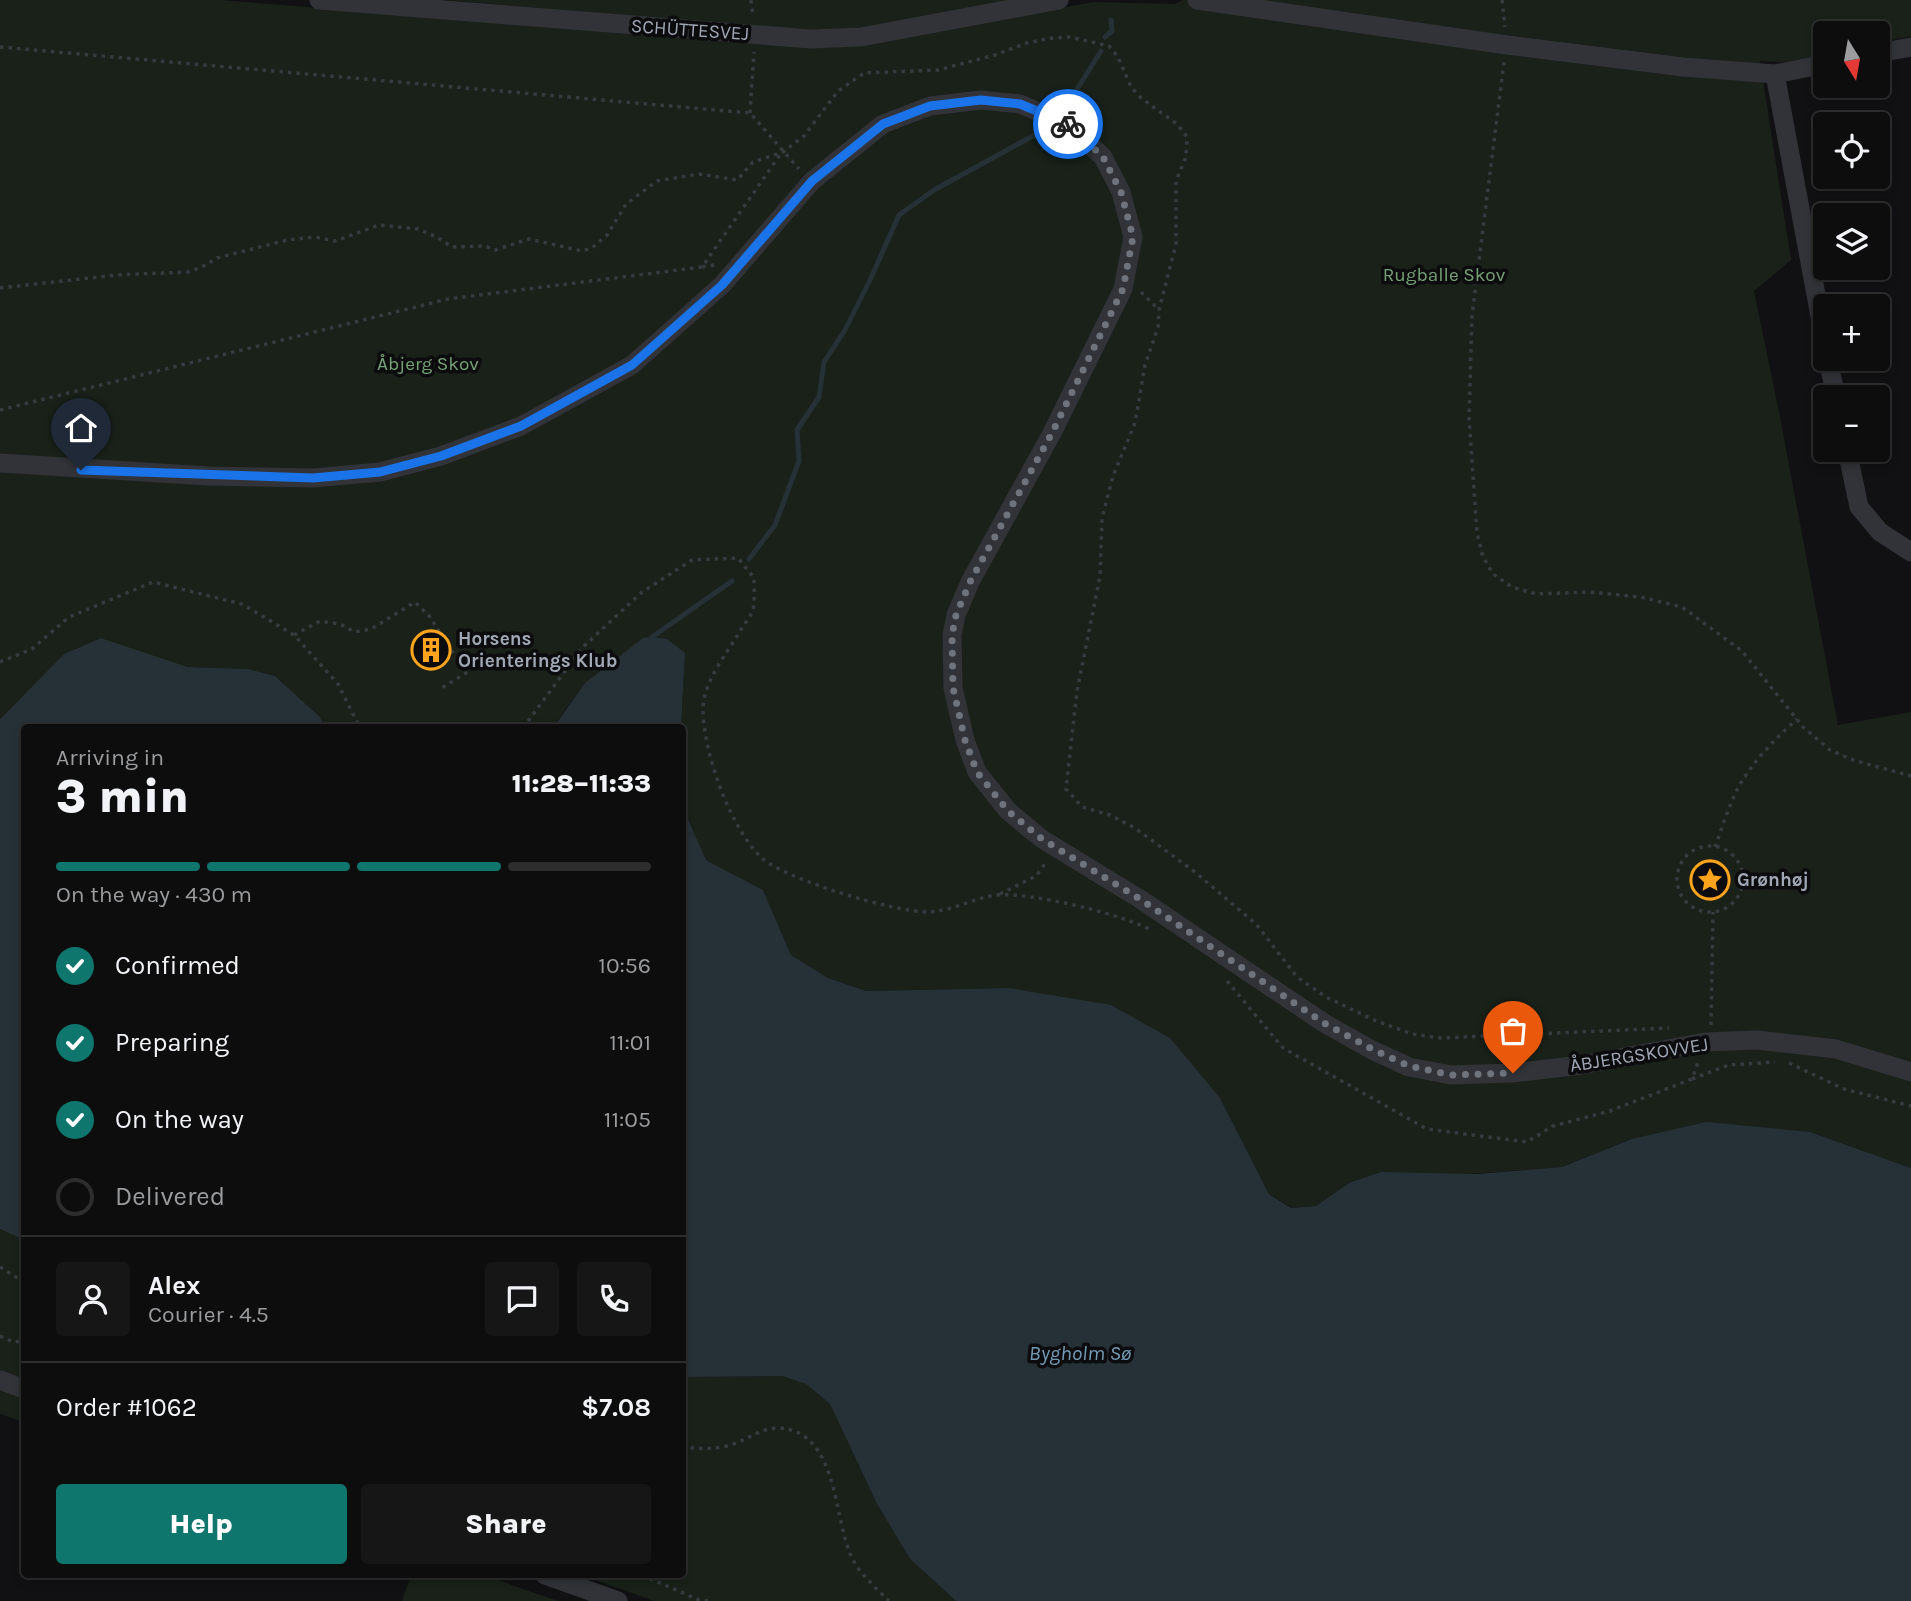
<!DOCTYPE html>
<html lang="en">
<head>
<meta charset="utf-8">
<style>
	body { margin:0; font-family:Karla,sans-serif; background:#161617; color:#f1f3f6; height:100vh; display:flex; flex-direction:column; font-size:26px; white-space:nowrap }
	* { box-sizing:border-box; margin:0 }
	p { font-size:23px; color:#9a9c9e }
	.icon { flex:none; width:38px; height:38px; fill:none; stroke:currentColor; stroke-width:2; stroke-linecap:round; stroke-linejoin:round }
	.map { position:relative; flex:1; overflow:hidden }
	.sheet { position:absolute; left:21px; top:724px; width:665px; height:854px; display:flex; flex-direction:column; background:#0d0d0e; border-radius:7px; box-shadow:0 4px 10px #0003,0 0 0 2px #2d2d2e }
	.sheet>* { flex:none }
	.needle { width:46px; rotate:169deg }
	.fabs { position:absolute; left:1813px; top:21px; display:grid; gap:14px }
	.fabs a { display:grid; place-items:center; width:77px; height:77px; border-radius:7px; background:#0d0d0e; box-shadow:0 4px 10px #0003,0 0 0 2px #2d2d2e; font-size:35px }
	.pin { position:absolute; display:grid; place-items:center; width:60px; height:60px; color:#fff; margin:-72px -30px; border-radius:50% 50% 50% 0; rotate:-45deg; box-shadow:0 0 7px #0007 }
	.pin .icon { rotate:45deg }
	.courier { position:absolute; display:grid; place-items:center; width:70px; height:70px; margin:-35px; border:5px solid #1a73e8; border-radius:50%; background:#fff; color:#222; box-shadow:0 2px 9px #0007 }
	.headline em { font-style:normal; font-weight:800 }
	.headline div { display:flex; flex-direction:column-reverse }
	.headline { display:flex; align-items:center; justify-content:space-between; height:119px; padding:0 35px }
	h1 { font-size:46px; font-weight:800; line-height:52px }
	.bar { display:grid; grid-template-columns:repeat(4,1fr); gap:10px 7px; align-content:center; height:84px; padding:0 35px }
	.bar i { height:9px; border-radius:5px; background:#2d2d2e }
	.bar .current { background:#0f766e }
	.bar p { grid-column:span 4 }
	.line { display:flex; align-items:center; gap:18px; padding:0 35px; border-top:2px solid #2d2d2e }
	.line div { flex:1 }
	.round { display:grid; place-items:center; flex:none; width:74px; height:74px; border-radius:7px; background:#161617 }
	ol { padding:0 35px; list-style:none }
	li { display:flex; align-items:center; gap:21px; height:77px }
	li p { margin-inline-start:auto }
	li .icon { padding:7px; border-radius:50%; background:#0f766e; color:#fff; stroke-width:4 }
	li:last-child { color:#9a9c9e }
	li i { width:38px; height:38px; border:4px solid #2d2d2e; border-radius:50% }
	.button { display:flex; gap:14px; margin-top:auto; padding:14px 35px }
	.button a { flex:1; height:80px; border-radius:7px; background:#0f766e; color:#fff; font-size:28px; font-weight:800; line-height:80px; text-align:center }
	.button a+a { background:#161617; color:#f1f3f6 }
	.map>svg:first-child { display:block }
	.green { fill:#192119 }
	.water { fill:#263137 }
	.lines { fill:none; stroke-linecap:round; stroke-linejoin:round }
	.stream { stroke:#263137; stroke-width:5 }
	.path { stroke:#373a3f; stroke-width:3.5; stroke-dasharray:3.5 5; stroke-linecap:butt }
	.minor { stroke:#313338; stroke-width:19 }
	.done { stroke:#6e737c; stroke-width:7; stroke-dasharray:0 12.6 }
	.route { stroke:#1a73e8; stroke-width:9 }
	.labels { text-anchor:middle; dominant-baseline:central; stroke-width:7; stroke-linejoin:round; paint-order:stroke }
	.street-label { font-size:19px; fill:#a0a8b5; stroke:#0c0c0e }
	.park-label { font-size:19px; fill:#75a275; stroke:#0c0c0e }
	.poi-label { font-size:19px; font-weight:bold; fill:#a0a8b5; stroke:#0c0c0e; text-anchor:start }
	.water-label { font-size:21px; font-style:italic; fill:#739ab5; stroke:#0c0c0e }
</style>
</head>
<body>
<div class="map">
<svg width="1911" height="1601" viewBox="0 0 1911 1601">
	<rect width="100%" height="100%" fill="#111113"/>
	<g class="green">
		<polygon points="0,0 220,0 826,48 872,44 1093,2 1174,4 1183,0 1911,0 1911,36 1878,43 1878,33 1825,33 1825,54 1787,62 1760,61 1791,260 1754,291 1779,412 1838,725 1911,712 1911,1168 1810,1132 1632,1139 1562,1167 1349,1183 1316,1206 1292,1208 1269,1194 1220,1098 1009,988 866,991 828,978 791,955 763,890 706,860 687,817 681,725 685,653 585,683 552,728 325,728 320,717 275,676 248,669 188,667 101,638 64,654 0,719"/>
		<polygon points="446,0 1011,0 866,28 792,30"/>
		<polygon points="0,1229 24,1240 24,1422 0,1414"/>
		<polygon points="782,1376 806,1384 830,1404 877,1504 910,1559 956,1601 654,1601 582,1575 682,1575 683,1377"/>
		<polygon points="411,1575 483,1575 558,1601 402,1601"/>
	</g>
	<g class="water">
		<polygon points="652,637 667,639 685,653 681,728 553,728 585,683 643,638"/>
		<polygon points="101,638 188,667 248,669 275,676 320,717 325,728 24,728 24,1240 0,1229 0,719 64,654"/>
		<polygon points="682,747 687,817 706,860 763,890 791,955 828,978 866,991 1009,988 1111,1005 1170,1038 1220,1098 1269,1194 1291,1208 1316,1206 1349,1183 1381,1172 1476,1174 1562,1167 1632,1139 1706,1122 1810,1132 1911,1168 1911,1601 956,1601 910,1559 877,1504 830,1404 806,1384 782,1376 683,1377"/>
	</g>
	<g class="lines">
		<g class="stream">
			<polyline points="1105,37 1112,31 1111,20"/>
			<polyline points="1076,91 1101,51"/>
			<polyline points="749,559 775,525 799,461 797,430 819,397 824,362 845,330 871,278 899,215 934,190 1040,132"/>
			<polyline points="652,637 732,581"/>
		</g>
		<g class="path">
			<polyline points="751,0 753,17"/>
			<polyline points="1502,0 1505,27"/>
			<polyline points="0,47 750,113 799,169"/>
			<polyline points="1504,62 1472,316 1469,417 1477,533 1483,557 1493,574 1512,587 1536,594 1589,592 1641,597 1682,607 1742,651 1803,727 1830,750 1853,760 1911,776"/>
			<polyline points="750,113 754,52"/>
			<polyline points="714,265 702,267 782,152"/>
			<polyline points="0,288 117,275 188,272 202,267 217,258 287,240 315,237 335,241 379,225 418,229 437,237 452,247 485,246 495,250 529,239 582,251 592,248 607,235 626,204 657,181 699,174 737,180 753,162 783,152 804,136 838,91 864,73 938,70 995,55 1027,43 1052,38 1070,37 1109,46 1118,57 1131,87 1141,98 1177,124 1187,137 1186,157 1176,181 1176,244 1159,310 1158,327 1145,365 1135,423 1113,476 1102,518 1100,576 1077,691 1066,789 1082,807 1110,815 1135,828 1195,872 1256,924 1297,977 1326,997 1374,1020 1412,1034 1441,1038 1669,1028"/>
			<polyline points="1141,292 1159,310"/>
			<polyline points="0,410 448,299 702,267"/>
			<polyline points="294,635 320,621 340,624 355,632 371,629 415,602 430,617 466,673 440,689"/>
			<polyline points="0,662 32,649 69,617 153,582 242,604 294,635 338,684 360,728"/>
			<path d="M523,728l59,-80 60,-56 50,-32 46,-2 16,20c0,10 1,22 -1,32 -2,6 -7,12 -11,18 -14,24 -38,52 -39,80 0,44 27,121 60,151 27,22 131,53 166,53 23,-1 45,-14 67,-17 35,-3 125,19 155,35"/>
			<circle cx="1710" cy="879" r="33"/>
			<path d="M1715,847c7,-19 13,-39 22,-57 14,-27 37,-50 60,-71"/>
			<polyline points="1000,894 1036,876 1047,861"/>
			<polyline points="1227,981 1283,1048 1427,1129 1527,1142 1553,1126 1610,1111 1692,1079 1698,1062"/>
			<polyline points="1711,1025 1713,912"/>
			<polyline points="1789,1063 1844,1089 1911,1106"/>
			<polyline points="1692,1079 1729,1065 1775,1062"/>
			<polyline points="0,1267 24,1282"/>
			<polyline points="0,1336 13,1342 24,1341"/>
			<path d="M682,1447c18,2 37,3 54,-4 16,-6 27,-16 45,-15 55,5 53,84 68,123 7,20 26,36 40,50"/>
			<polyline points="642,1575 699,1600 708,1601"/>
		</g>
		<g class="minor">
			<polyline points="319,0 811,39 861,37 1059,0"/>
			<polyline points="1197,0 1507,45 1683,67 1775,74 1825,64"/>
			<polyline points="1878,53 1911,47"/>
			<polyline points="1775,74 1825,343"/>
			<polyline points="1828,359 1836,397"/>
			<polyline points="1847,450 1859,507 1880,532 1911,552"/>
			<polyline points="0,463 208,476 313,478 380,472 441,456 521,426 632,365 722,285 812,181 883,124 930,106 981,100 1020,104 1069,125 1103,157 1121,192 1133,237 1123,289 1052,433 970,582 956,615 952,635 953,688 965,740 977,772 1008,811 1042,839 1140,899 1324,1023 1372,1050 1409,1067 1451,1075 1512,1073 1581,1065 1705,1042 1757,1040 1836,1049 1911,1072"/>
			<polyline points="0,1380 24,1389"/>
			<polyline points="545,1575 618,1601"/>
		</g>
	</g>
	<g class="lines">
		<polyline class="done" points="1068,124 1103,157 1121,192 1133,237 1123,289 1052,433 970,582 956,615 952,635 953,688 965,740 977,772 1008,811 1042,839 1140,899 1324,1023 1372,1049 1409,1066 1451,1075 1513,1073"/>
		<polyline class="route" points="81,470 313,478 380,472 441,456 521,426 632,365 722,285 812,181 883,124 930,106 981,100 1020,104 1068,124"/>
	</g>
	<defs>
		<g id="building-ring" transform="scale(2.0125)"><circle r="9.5" fill="#0c0c0e" stroke="#ffa41c" stroke-width="1.5"/><path d="M-4-6H4V6H1V3H-1V6H-4ZM-2.5-4.3h1.7v1.8h-1.7ZM.8-4.3h1.7v1.8H.8ZM-2.5-1h1.7V.8h-1.7ZM.8-1h1.7V.8H.8Z" fill="#ffa41c"/></g>
		<g id="sight-ring" transform="scale(2.0125)"><circle r="9.5" fill="#0c0c0e" stroke="#ffa41c" stroke-width="1.5"/><path d="M0-6L1.8-2.2L6-1.7L2.9 1.2L3.7 5.4L0 3.3L-3.7 5.4L-2.9 1.2L-6-1.7L-1.8-2.2Z" fill="#ffa41c"/></g>
	</defs>
	<g fill-rule="evenodd">
		<use href="#building-ring" x="431" y="650"/>
		<use href="#sight-ring" x="1710" y="880"/>
	</g>
	<g class="labels">
		<g class="street-label">
			<text transform="translate(690 30) rotate(4)">SCHÜTTESVEJ</text>
			<text transform="translate(1639 1055) rotate(-9)">ÅBJERGSKOVVEJ</text>
		</g>
		<g class="park-label">
			<text x="1444" y="275">Rugballe Skov</text>
			<text x="428" y="364">Åbjerg Skov</text>
		</g>
		<g class="poi-label">
			<text x="458" y="639">Horsens<tspan x="458" dy="22">Orienterings Klub</tspan></text>
			<text x="1737" y="880">Grønhøj</text>
		</g>
		<g class="water-label">
			<text x="1080" y="1353">Bygholm Sø</text>
		</g>
	</g>
</svg>
<div class="fabs">
<a><svg class="needle" viewBox="-14 -14 28 28"><path d="M0-13l5 13h-10z" fill="#e53935"/><path d="M0 13l5-13h-10z" fill="#9a9c9e"/></svg></a>
<a><svg class="icon" aria-label="locate" viewBox="0 0 24 24"><circle cx="12" cy="12" r="6"/><path d="M12 2v4M12 18v4M2 12h4M18 12h4"/></svg></a>
<a><svg class="icon" aria-label="layers" viewBox="0 0 24 24"><path d="M12 4l9 5-9 5-9-5zM3 14l9 5 9-5"/></svg></a>
<a>+</a>
<a>−</a>
</div>
<div class="pin" style="left:1513px;top:1073px;background:#ea580c"><svg class="icon" aria-label="bag" viewBox="0 0 24 24"><path d="M5 8h14l-1 12H6zM9 8a3 3 0 0 1 6 0"/></svg></div>
<div class="pin" style="left:81px;top:470px;background:#1f2937"><svg class="icon" aria-label="home" viewBox="0 0 24 24"><path d="M3 11l9-7 9 7M6 9v11h12V9"/></svg></div>
<div class="courier" style="left:1068px;top:124px"><svg class="icon" aria-label="bike" viewBox="0 0 24 24"><circle cx="6" cy="16" r="4"/><circle cx="18" cy="16" r="4"/><path d="M6 16l4-8h5l3 8M10 8l3 8H6M13 5h3"/></svg></div>
<section class="sheet">
<div class="headline"><div><h1>3 min</h1><p>Arriving in</p></div><em>11:28–11:33</em></div>
<div class="bar"><i class="current"></i><i class="current"></i><i class="current"></i><i></i><p>On the way · 430 m</p></div>
<ol>
<li><svg class="icon" aria-label="check" viewBox="0 0 24 24"><path d="M5 12l5 5 9-10"/></svg>Confirmed<p>10:56</p></li>
<li><svg class="icon" aria-label="check" viewBox="0 0 24 24"><path d="M5 12l5 5 9-10"/></svg>Preparing<p>11:01</p></li>
<li><svg class="icon" aria-label="check" viewBox="0 0 24 24"><path d="M5 12l5 5 9-10"/></svg>On the way<p>11:05</p></li>
<li><i></i>Delivered</li>
</ol>
<div class="line" style="height:126px"><a class="round"><svg class="icon" aria-label="person" viewBox="0 0 24 24"><circle cx="12" cy="8" r="4"/><path d="M4 21q1-7 8-7t8 7"/></svg></a><div><b>Alex</b><p>Courier · 4.5</p></div><a class="round"><svg class="icon" aria-label="chat" viewBox="0 0 24 24"><path d="M4 5h16v11H9l-5 4z"/></svg></a><a class="round"><svg class="icon" aria-label="phone" viewBox="0 0 24 24"><path d="M5 4h4l2 5-3 2q2 4 5 5l2-3 5 2v4C11 20 4 13 5 4z"/></svg></a></div>
<div class="line" style="height:91px"><div>Order #1062</div><b>$7.08</b></div>
<div class="button"><a>Help</a><a>Share</a></div>
</section>
</div>
</body>
</html>
